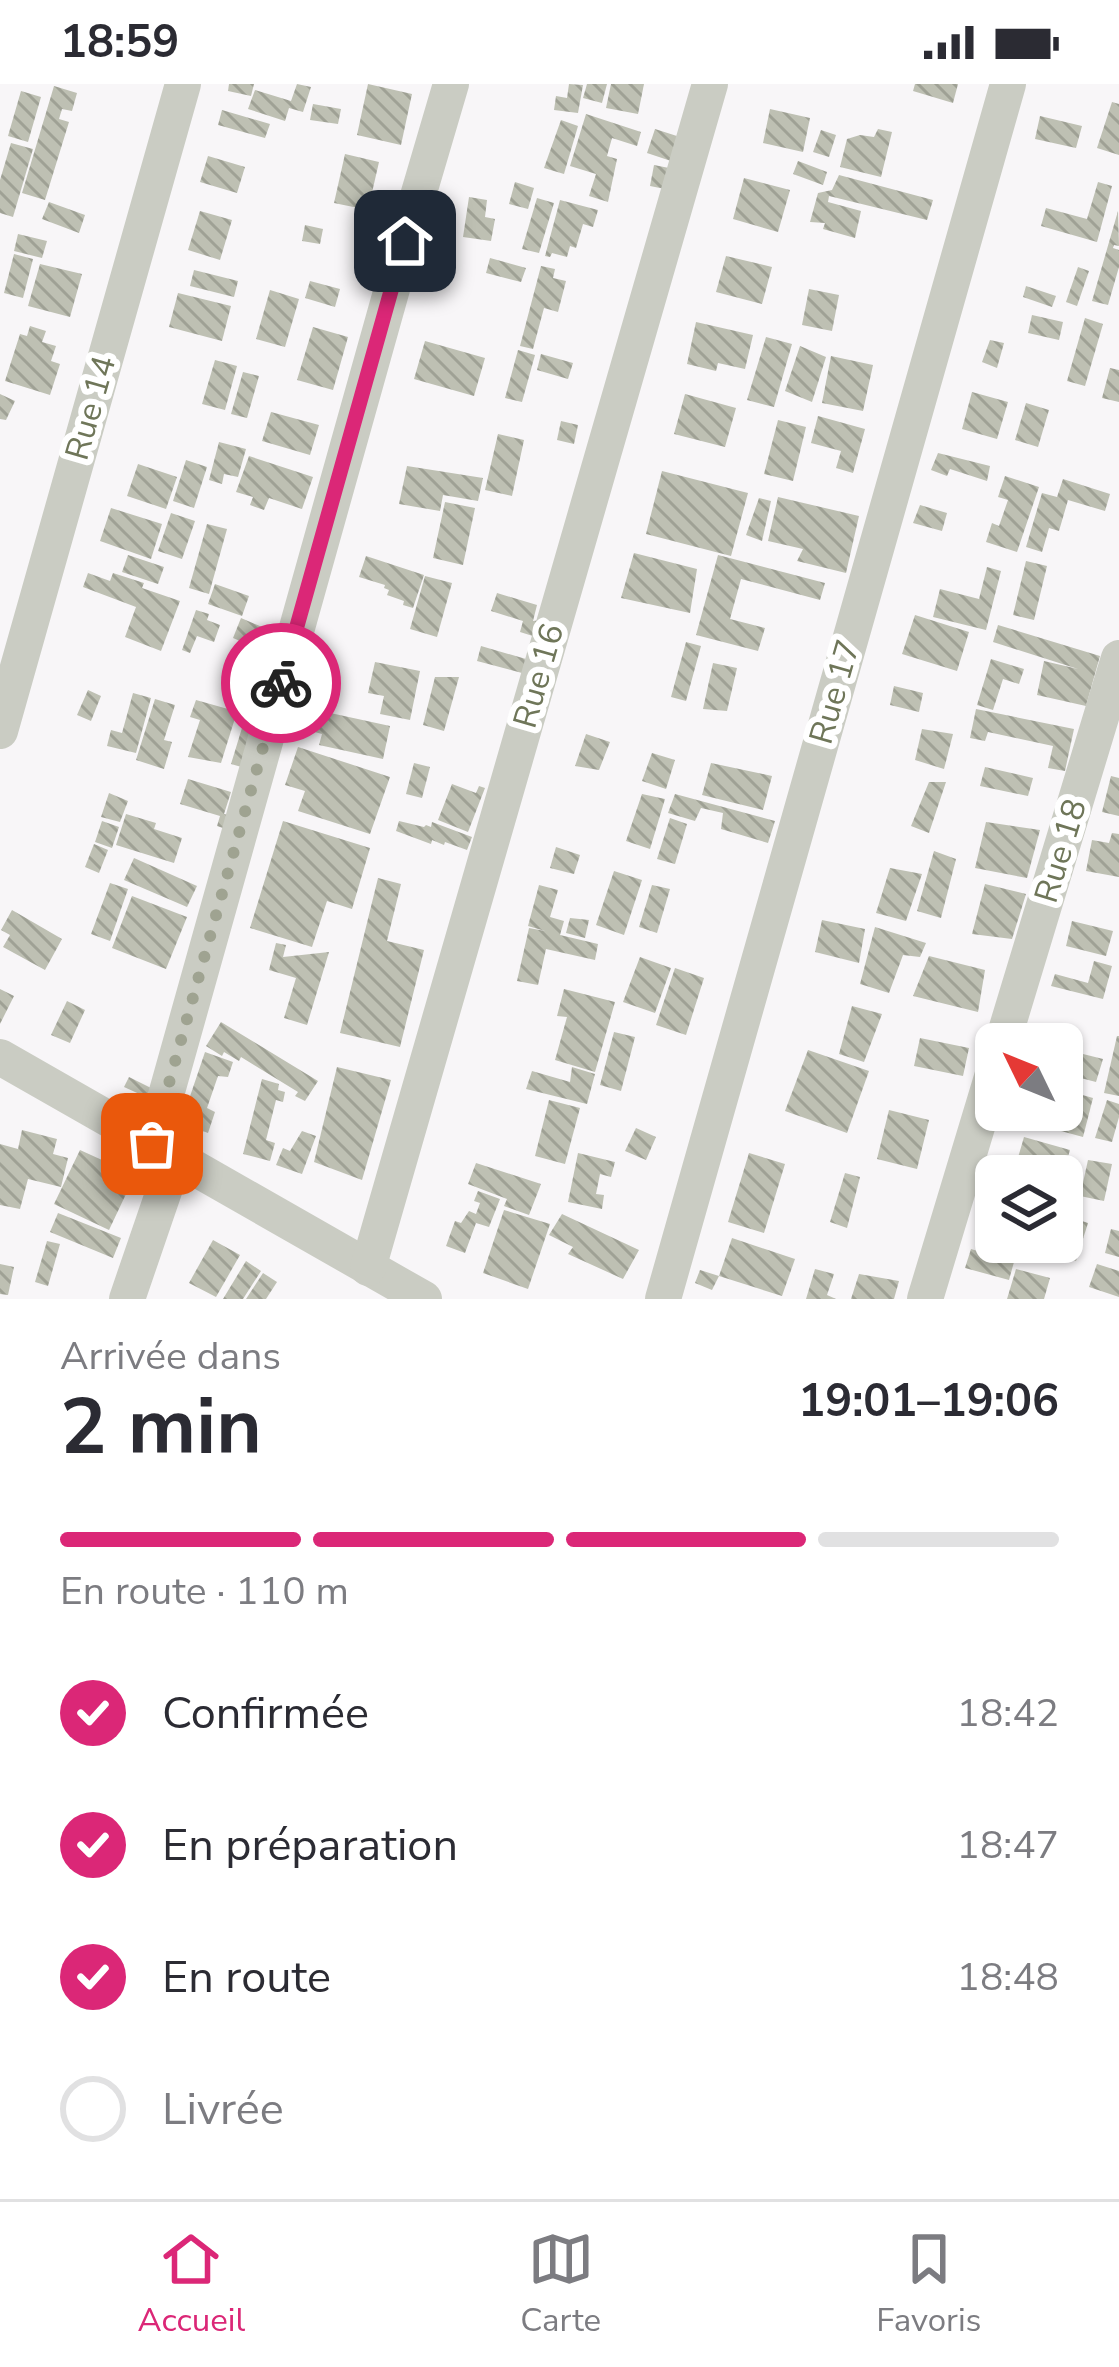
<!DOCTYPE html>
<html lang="fr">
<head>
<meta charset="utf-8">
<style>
	body { margin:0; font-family:"Nunito Sans",sans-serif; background:#f7f7f7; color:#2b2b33; height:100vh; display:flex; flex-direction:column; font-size:45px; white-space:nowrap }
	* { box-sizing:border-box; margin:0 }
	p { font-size:39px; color:#7c7c81 }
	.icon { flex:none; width:66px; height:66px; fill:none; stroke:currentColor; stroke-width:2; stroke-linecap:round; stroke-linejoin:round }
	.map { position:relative; height:1215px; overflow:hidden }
	.side { display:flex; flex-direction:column; background:#fff; flex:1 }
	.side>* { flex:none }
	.needle { width:78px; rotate:313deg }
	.buttons { position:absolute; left:975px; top:939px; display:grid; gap:24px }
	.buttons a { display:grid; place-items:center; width:108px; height:108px; border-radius:18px; background:#fff; box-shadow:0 3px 9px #0004; font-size:60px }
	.pin { position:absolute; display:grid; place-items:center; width:102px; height:102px; color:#fff; margin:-51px; border-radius:24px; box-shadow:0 6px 18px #0006 }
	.courier { position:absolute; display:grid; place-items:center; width:120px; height:120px; margin:-60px; border:9px solid #db2777; border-radius:50%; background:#fff; color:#222; box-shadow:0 3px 15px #0007 }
	.summary em { font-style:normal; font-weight:700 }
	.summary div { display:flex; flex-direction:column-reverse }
	.summary { display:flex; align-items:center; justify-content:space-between; height:204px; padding:0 60px }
	h1 { font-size:78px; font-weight:700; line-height:90px }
	.bar { display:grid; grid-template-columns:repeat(4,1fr); gap:18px 12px; align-content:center; height:144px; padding:0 60px }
	.bar i { height:15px; border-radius:9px; background:#e1e1e2 }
	.bar .on { background:#db2777 }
	.bar p { grid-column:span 4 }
	ol { padding:0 60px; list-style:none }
	li { display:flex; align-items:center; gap:36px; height:132px }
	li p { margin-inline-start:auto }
	li .icon { padding:12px; border-radius:50%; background:#db2777; color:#fff; stroke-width:4 }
	li:last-child { color:#7c7c81 }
	li i { width:66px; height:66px; border:6px solid #e1e1e2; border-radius:50% }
	.status { display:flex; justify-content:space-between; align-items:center; height:84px; padding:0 60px; background:#fff; direction:ltr }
	.status svg { height:33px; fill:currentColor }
	.menu { display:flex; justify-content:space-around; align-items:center; height:168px; border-top:3px solid #e1e1e2; background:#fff; font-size:33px; color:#7c7c81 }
	.menu a { display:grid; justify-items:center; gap:6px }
	.menu .on { color:#db2777 }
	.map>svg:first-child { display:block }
	.building { fill:url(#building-back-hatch) }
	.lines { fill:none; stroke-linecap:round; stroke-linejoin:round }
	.minor { stroke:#caccc3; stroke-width:36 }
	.done { stroke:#9fa391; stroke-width:12; stroke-dasharray:0 21.6 }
	.route { stroke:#db2777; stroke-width:15 }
	.labels { text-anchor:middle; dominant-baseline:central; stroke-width:12; stroke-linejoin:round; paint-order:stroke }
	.street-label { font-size:33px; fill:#6f7659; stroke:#fff }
</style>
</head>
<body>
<div class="status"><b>18:59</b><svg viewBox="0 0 49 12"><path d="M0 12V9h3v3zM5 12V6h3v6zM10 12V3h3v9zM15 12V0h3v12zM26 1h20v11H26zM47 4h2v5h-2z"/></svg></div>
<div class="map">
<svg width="1119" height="1215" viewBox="0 0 1119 1215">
	<defs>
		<pattern id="building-back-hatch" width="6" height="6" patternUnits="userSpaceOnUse" patternTransform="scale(3)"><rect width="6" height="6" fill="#bec0b3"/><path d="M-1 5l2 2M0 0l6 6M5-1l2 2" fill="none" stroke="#9fa195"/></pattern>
	</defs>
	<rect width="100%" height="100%" fill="#f8f6f8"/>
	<g class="building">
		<polygon points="229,0 254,0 251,12 228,7"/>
		<polygon points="297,0 311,3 303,28 289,24 285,37 248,25 255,6 291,17"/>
		<polygon points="368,0 412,10 401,61 357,51"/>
		<polygon points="569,0 583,1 578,29 554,26 556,12 567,14"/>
		<polygon points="587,0 607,0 602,19 583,14"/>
		<polygon points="611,0 644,0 638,30 606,24"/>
		<polygon points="915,0 958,0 953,19 913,7"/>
		<polygon points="54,2 77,9 72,27 62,25 59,35 69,38 45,116 22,109"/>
		<polygon points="21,7 41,13 28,58 8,52"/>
		<polygon points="1112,18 1119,20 1119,71 1097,64"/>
		<polygon points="313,20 341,25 338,40 310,36"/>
		<polygon points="770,25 810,34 803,68 763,59"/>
		<polygon points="222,26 270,40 265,54 218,41"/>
		<polygon points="586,30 641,48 637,62 612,54 607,72 617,75 608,118 589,112 596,90 570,82"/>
		<polygon points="1040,32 1082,42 1076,64 1035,55"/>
		<polygon points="561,36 578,42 564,90 544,84"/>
		<polygon points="655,45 680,53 671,77 647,69"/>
		<polygon points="878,45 892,48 881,93 840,83 847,55 860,51 874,53"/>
		<polygon points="821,46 836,51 829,73 813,68"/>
		<polygon points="11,59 33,65 13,133 0,129 0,96"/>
		<polygon points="345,70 379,78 368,126 334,119"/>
		<polygon points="208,72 245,83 237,109 200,98"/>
		<polygon points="798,77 827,88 823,101 793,90"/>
		<polygon points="654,81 669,84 665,105 650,102"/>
		<polygon points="839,91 933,116 927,136 829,112 828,118 861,127 855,154 823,145 825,139 810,138 818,109 832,106"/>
		<polygon points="744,94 790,106 778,148 733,135"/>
		<polygon points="515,98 534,104 528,125 509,120"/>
		<polygon points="1098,98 1112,102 1097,158 1041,142 1046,124 1087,135"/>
		<polygon points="469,113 487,116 485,133 495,135 491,157 463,153"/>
		<polygon points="537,114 554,119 539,169 522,165"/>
		<polygon points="560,116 598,126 593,143 583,140 576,164 570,162 567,173 552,169 550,173 545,172"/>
		<polygon points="49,118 85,131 79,149 42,135"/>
		<polygon points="200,127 232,136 220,176 188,166"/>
		<polygon points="1118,127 1119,162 1114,161 1113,164 1119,166 1119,183 1108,221 1092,217"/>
		<polygon points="305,141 323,145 320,160 302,157"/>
		<polygon points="18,150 47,157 42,174 14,167"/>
		<polygon points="14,170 33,175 23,214 4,209"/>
		<polygon points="726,172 772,183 762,220 716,208"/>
		<polygon points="490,174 526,184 521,198 486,189"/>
		<polygon points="40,180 82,190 70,233 28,222"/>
		<polygon points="541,182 555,185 553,194 566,197 558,228 544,224 533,265 520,262"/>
		<polygon points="1078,183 1089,187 1077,222 1066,218"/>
		<polygon points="194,186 238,197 234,213 190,202"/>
		<polygon points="310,197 340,205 335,223 305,214"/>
		<polygon points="1026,202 1056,212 1052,223 1023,213"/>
		<polygon points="809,205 839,211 832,247 802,241"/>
		<polygon points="270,206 299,215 285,263 256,255"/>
		<polygon points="178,209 231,222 222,257 169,243"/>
		<polygon points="1032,231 1063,238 1059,256 1028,249"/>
		<polygon points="1085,234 1103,240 1085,302 1067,297"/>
		<polygon points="696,238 753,251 745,285 718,279 716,287 687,280"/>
		<polygon points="30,242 46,247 42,258 56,262 51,277 60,280 50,311 5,297 20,250 27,252"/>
		<polygon points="313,243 348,253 333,306 297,296"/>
		<polygon points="766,253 792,260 774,323 747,316"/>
		<polygon points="990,256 1004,259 997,284 982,278"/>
		<polygon points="425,257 485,274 474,312 414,295"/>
		<polygon points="800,262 826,273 812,318 785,307"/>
		<polygon points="518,266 535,271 522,318 505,314"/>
		<polygon points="541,270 573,279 568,295 537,286"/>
		<polygon points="831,272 873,281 863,327 822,319"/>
		<polygon points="215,276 237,282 225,326 202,320"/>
		<polygon points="1110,284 1119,286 1119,318 1102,314"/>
		<polygon points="243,288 259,292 247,334 231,330"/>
		<polygon points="972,308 1008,318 997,355 962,345"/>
		<polygon points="0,310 15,317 6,336 0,335"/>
		<polygon points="685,310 736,324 725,363 674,350"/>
		<polygon points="1026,319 1049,326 1038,363 1015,356"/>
		<polygon points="271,328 319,341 310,371 262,357"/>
		<polygon points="818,332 865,345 853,389 836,384 841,367 811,359"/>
		<polygon points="778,336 806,343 793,397 764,390"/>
		<polygon points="561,337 578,341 574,360 557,356"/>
		<polygon points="498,350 524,356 512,412 485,406"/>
		<polygon points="219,358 246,365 238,393 224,390 222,400 209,396"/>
		<polygon points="938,369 990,382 987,397 950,385 947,392 931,386"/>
		<polygon points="249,372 313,393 302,425 269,414 264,426 250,421 253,413 236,408"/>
		<polygon points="186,376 207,383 194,424 173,417"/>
		<polygon points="138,380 177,393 166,425 127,412"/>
		<polygon points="407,382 483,394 478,417 443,411 440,427 399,420"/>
		<polygon points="662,387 748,409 731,472 646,450"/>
		<polygon points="1005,392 1039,403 1017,468 986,458 992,439 999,442 1008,416 998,413"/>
		<polygon points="1063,395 1110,410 1105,427 1068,416 1059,447 1049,444 1042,468 1026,463 1042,409 1057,413"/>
		<polygon points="778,413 859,432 846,489 797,477 803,465 768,457"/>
		<polygon points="759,414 771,417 762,457 746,451"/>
		<polygon points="445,418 475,424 463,481 433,474"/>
		<polygon points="920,421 947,429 942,447 913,439"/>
		<polygon points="111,424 162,440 151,475 100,457"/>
		<polygon points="171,429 195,437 182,475 158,467"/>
		<polygon points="207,440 227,445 209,510 189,504"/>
		<polygon points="634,469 697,485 690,529 621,514"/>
		<polygon points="128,471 164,483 158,500 122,488"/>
		<polygon points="718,471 825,499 820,516 741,495 730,535 765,544 758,567 696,551"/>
		<polygon points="366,472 424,491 413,524 403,521 404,517 387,511 389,506 384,504 385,501 359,493"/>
		<polygon points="1026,477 1047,482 1034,536 1013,531"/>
		<polygon points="987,483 1001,487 986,546 933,533 940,505 979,515"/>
		<polygon points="88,489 110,497 113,489 144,499 142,504 180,517 161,567 125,553 136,523 83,503"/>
		<polygon points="425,492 452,499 437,553 410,545"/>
		<polygon points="215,500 249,512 242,532 208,520"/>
		<polygon points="497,509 537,521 533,537 541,536 536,553 520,548 523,537 491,527"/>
		<polygon points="196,526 209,530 207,536 220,541 214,558 197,552 190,569 182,566"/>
		<polygon points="915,531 969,548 957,587 902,570"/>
		<polygon points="241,534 262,543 254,563 233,554"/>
		<polygon points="998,541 1100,572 1086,622 1037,611 1044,577 1078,585 993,558"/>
		<polygon points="686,558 701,562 686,617 671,613"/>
		<polygon points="481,562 526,575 522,589 477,577"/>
		<polygon points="991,575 1024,585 1019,600 1003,595 993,626 977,621"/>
		<polygon points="375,578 420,587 410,636 380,630 384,612 368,609"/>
		<polygon points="713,579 737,584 727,627 703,625"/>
		<polygon points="435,593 459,593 444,647 423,641"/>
		<polygon points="894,602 923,609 919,628 890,621"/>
		<polygon points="88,606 101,612 91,637 77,631"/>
		<polygon points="133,609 151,614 136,669 107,662 111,646 122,649"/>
		<polygon points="233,609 264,618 245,684 231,680 245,634 236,631 221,679 188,673 200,636 190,633 196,616 228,625"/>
		<polygon points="155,615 175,621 164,656 172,658 164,685 136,676"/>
		<polygon points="312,625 390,642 383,675 319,661 322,650 307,646"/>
		<polygon points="976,625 1074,645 1065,687 1048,684 1053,662 988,648 985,657 970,654"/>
		<polygon points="922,645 953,650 944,685 915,676"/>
		<polygon points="586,650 610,658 599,686 575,682"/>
		<polygon points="298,663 390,693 370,750 298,727 305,707 285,701"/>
		<polygon points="652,669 675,676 666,705 642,697"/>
		<polygon points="414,679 430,683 422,714 406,710"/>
		<polygon points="711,679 772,692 763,726 702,711"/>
		<polygon points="985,683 1033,694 1028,712 980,702"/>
		<polygon points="1111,692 1119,694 1119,732 1102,728"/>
		<polygon points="188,695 231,708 224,730 236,733 232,747 217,742 220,732 180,720"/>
		<polygon points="929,698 946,698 929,749 911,742"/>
		<polygon points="452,700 476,709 479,702 485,704 468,748 438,736"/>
		<polygon points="109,709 128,717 120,738 101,733"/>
		<polygon points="642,710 665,715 650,765 626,757"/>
		<polygon points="675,710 775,737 768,759 721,745 723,729 701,724 695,737 668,729"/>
		<polygon points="126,730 156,739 154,745 182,754 174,779 116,761"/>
		<polygon points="670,734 687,740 675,780 657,775"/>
		<polygon points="102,737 119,743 112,764 95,758"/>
		<polygon points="283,737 370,764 352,825 327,817 312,863 250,844"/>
		<polygon points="399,737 424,743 426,741 431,743 432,738 472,753 467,766 445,758 444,761 432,756 431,760 396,747"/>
		<polygon points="986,738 1040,746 1027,794 975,784"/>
		<polygon points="1112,749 1119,750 1119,793 1086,787 1092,756 1109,759"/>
		<polygon points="94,760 108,766 99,789 85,783"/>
		<polygon points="556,763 580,771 574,790 550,784"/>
		<polygon points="934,767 956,775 941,834 917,827"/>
		<polygon points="134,774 197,802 187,823 124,796"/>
		<polygon points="890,784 922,790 906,837 876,829"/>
		<polygon points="614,787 642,796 624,851 596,841"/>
		<polygon points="378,794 401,800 387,857 424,866 400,963 340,949"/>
		<polygon points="110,799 128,805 110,857 91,850"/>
		<polygon points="985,800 1026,810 1012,855 972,850"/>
		<polygon points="539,801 558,806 550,833 564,837 560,851 598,860 595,876 546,865 538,901 517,897 529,844 545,847 528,842"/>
		<polygon points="652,801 670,805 657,849 639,843"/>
		<polygon points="132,812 187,833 166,885 112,864"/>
		<polygon points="12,826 62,855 45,886 3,863 10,851 1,846"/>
		<polygon points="570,834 589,836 585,854 566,849"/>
		<polygon points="822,836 865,845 859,879 815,868"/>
		<polygon points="1072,837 1113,847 1106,872 1066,862"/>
		<polygon points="875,843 926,859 920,873 903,871 889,909 860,900"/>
		<polygon points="276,859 286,861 283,873 329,868 307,941 284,934 296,894 269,886"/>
		<polygon points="929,872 985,886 978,928 913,912"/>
		<polygon points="640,873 671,884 655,929 623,918"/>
		<polygon points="1094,877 1112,882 1103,915 1051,902 1055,890 1088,899"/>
		<polygon points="675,884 704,894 686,951 656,941"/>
		<polygon points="0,905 14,912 0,940"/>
		<polygon points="564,905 615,918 595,988 555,976 567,933 557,932"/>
		<polygon points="67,917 85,926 70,959 51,951"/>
		<polygon points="852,922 882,930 864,978 839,970"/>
		<polygon points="221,938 318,997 305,1017 295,1012 298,1008 241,973 239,977 224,968 222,972 206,962"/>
		<polygon points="614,948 635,953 621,1007 600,1001"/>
		<polygon points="1117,952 1119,952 1119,1012 1104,1009"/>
		<polygon points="920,954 969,964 963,992 914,982"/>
		<polygon points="808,966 869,987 847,1049 785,1027"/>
		<polygon points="205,968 233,978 228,993 218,992 207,1024 215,1028 208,1049 181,1039"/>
		<polygon points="1075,968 1103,975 1096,998 1069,991"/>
		<polygon points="337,983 391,996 362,1096 314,1078"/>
		<polygon points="572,983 595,990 587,1020 526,1005 532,987 570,998"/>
		<polygon points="129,993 151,1004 146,1013 124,1003"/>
		<polygon points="262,995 279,1000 278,1006 285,1008 283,1018 276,1016 266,1056 275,1059 270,1077 243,1070"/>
		<polygon points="1072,1008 1093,1014 1083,1053 1061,1047"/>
		<polygon points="549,1016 580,1024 565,1080 535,1072"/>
		<polygon points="1107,1016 1119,1020 1119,1033 1112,1058 1095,1054"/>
		<polygon points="889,1026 929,1036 917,1085 877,1075"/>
		<polygon points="636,1044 656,1053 646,1076 625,1067"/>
		<polygon points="22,1046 57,1055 53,1070 68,1074 61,1103 28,1095 20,1125 0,1121 0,1060 18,1065"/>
		<polygon points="302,1047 316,1052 302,1090 276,1081 283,1064 290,1067"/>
		<polygon points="1024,1053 1070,1066 1063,1090 1017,1077"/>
		<polygon points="80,1066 135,1091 109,1146 54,1120"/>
		<polygon points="578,1069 615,1078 611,1093 600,1090 596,1110 604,1111 602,1125 568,1118"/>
		<polygon points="749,1069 785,1080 764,1149 728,1138"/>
		<polygon points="1088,1076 1112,1080 1104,1117 1080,1112"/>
		<polygon points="476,1079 541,1100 529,1131 504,1122 507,1115 468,1100"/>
		<polygon points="845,1089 860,1093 847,1144 830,1138"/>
		<polygon points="478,1107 500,1115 489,1143 476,1139 465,1169 446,1162 455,1137 461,1139 469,1127 476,1130 480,1119 474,1117"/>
		<polygon points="504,1126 550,1140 528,1205 483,1189"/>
		<polygon points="58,1129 121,1154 113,1174 50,1148"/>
		<polygon points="562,1130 639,1166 623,1195 568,1170 573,1163 549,1151"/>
		<polygon points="1073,1134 1088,1139 1076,1177 1060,1172"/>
		<polygon points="1111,1145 1119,1147 1119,1173 1105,1169"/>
		<polygon points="732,1154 795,1175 782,1212 719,1192"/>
		<polygon points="213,1156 240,1171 216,1213 189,1199"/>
		<polygon points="47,1157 60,1160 48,1202 35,1198"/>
		<polygon points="1007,1158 1038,1158 1035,1170 1006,1163"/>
		<polygon points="971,1165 1014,1178 1009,1196 965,1184"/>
		<polygon points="246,1177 261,1187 243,1215 223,1215"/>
		<polygon points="0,1180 14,1183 8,1211 0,1210"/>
		<polygon points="1097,1180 1119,1187 1119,1213 1089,1203"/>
		<polygon points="815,1185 834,1190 827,1211 836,1215 806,1215"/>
		<polygon points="1016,1185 1050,1194 1044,1215 1007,1215"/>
		<polygon points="700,1186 719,1192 712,1206 695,1199"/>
		<polygon points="263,1189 277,1198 266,1215 246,1215"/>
		<polygon points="859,1190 899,1197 894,1215 851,1215"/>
	</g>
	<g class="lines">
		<g class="minor">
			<polyline points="0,647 183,0"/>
			<polyline points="1002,960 1119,574"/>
			<polyline points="0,973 424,1215"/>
			<polyline points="152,1061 418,112 451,0"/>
			<polyline points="368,1184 710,0"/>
			<polyline points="127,1215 176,1072"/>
			<polyline points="663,1215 1008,0"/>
			<polyline points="925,1215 996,980"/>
		</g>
	</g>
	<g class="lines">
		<polyline class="done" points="152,1060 281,599"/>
		<polyline class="route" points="281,599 405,157"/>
	</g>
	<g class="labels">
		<g class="street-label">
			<text transform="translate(91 324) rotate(-74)">Rue 14</text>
			<text transform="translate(539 592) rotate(-74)">Rue 16</text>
			<text transform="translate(835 608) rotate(-74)">Rue 17</text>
			<text transform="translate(1061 767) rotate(-73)">Rue 18</text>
		</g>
	</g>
</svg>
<div class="buttons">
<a><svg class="needle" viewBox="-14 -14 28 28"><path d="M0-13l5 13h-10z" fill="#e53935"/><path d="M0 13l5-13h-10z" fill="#7c7c81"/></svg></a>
<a><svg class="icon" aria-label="layers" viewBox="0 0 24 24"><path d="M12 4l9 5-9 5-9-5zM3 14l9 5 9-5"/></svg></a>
</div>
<div class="pin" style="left:152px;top:1060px;background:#ea580c"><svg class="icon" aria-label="bag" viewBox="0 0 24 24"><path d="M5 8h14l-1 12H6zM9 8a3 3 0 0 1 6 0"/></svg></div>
<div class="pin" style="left:405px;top:157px;background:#1f2937"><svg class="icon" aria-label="home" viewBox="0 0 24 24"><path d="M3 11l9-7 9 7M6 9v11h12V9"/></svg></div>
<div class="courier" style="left:281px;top:599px"><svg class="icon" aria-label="bike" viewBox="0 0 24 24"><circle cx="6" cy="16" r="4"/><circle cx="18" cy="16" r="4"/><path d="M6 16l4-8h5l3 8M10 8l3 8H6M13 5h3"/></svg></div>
</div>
<section class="side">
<div class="summary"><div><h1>2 min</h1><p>Arrivée dans</p></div><em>19:01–19:06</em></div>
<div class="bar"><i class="on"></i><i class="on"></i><i class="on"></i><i></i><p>En route · 110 m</p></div>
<ol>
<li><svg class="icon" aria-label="check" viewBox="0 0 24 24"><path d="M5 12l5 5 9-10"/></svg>Confirmée<p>18:42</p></li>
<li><svg class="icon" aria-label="check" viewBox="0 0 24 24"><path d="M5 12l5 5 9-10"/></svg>En préparation<p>18:47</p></li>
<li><svg class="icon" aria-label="check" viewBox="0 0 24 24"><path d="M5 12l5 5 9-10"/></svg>En route<p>18:48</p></li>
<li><i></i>Livrée</li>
</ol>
</section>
<nav class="menu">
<a class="on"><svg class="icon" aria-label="home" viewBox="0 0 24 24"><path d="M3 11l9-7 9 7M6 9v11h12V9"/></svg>Accueil</a>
<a><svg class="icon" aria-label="map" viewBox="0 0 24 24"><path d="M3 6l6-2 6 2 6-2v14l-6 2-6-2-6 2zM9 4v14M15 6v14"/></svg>Carte</a>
<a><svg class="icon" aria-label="saved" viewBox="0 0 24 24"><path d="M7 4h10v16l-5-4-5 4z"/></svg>Favoris</a>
</nav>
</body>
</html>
